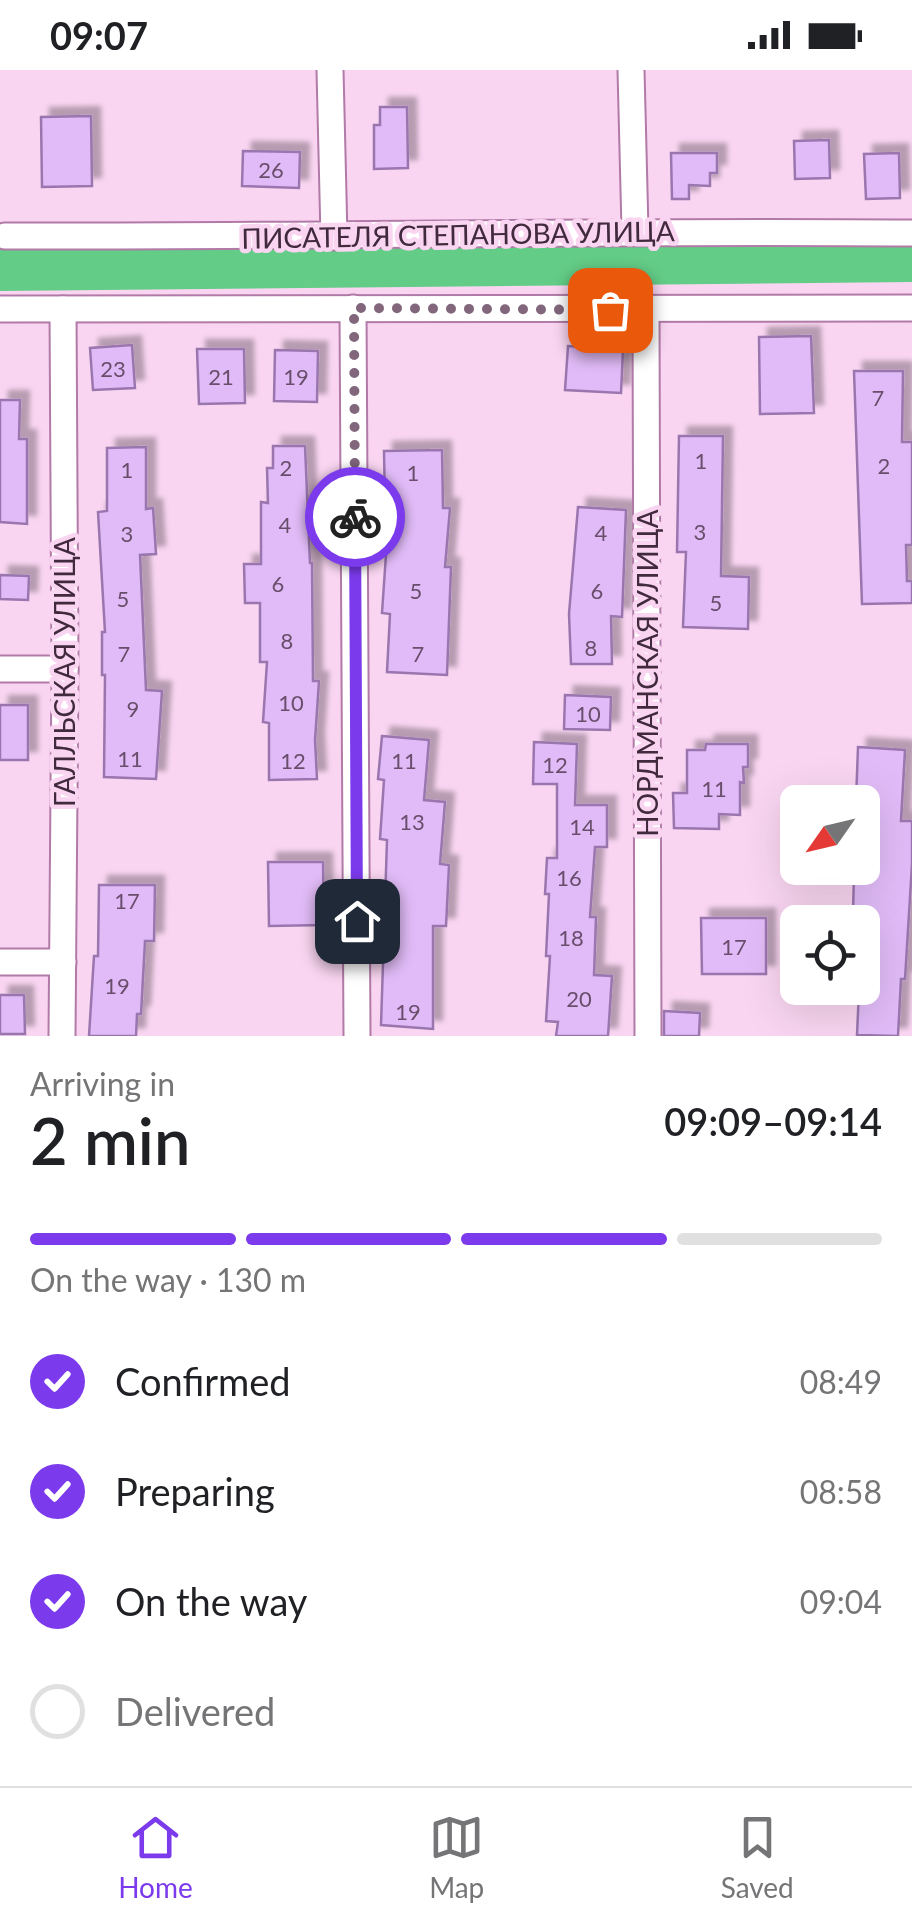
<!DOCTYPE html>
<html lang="en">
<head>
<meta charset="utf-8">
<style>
	body { margin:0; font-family:Lato,sans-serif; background:#f2f2f2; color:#202124; height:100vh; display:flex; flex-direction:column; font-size:38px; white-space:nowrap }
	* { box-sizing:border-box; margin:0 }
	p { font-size:32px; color:#757577 }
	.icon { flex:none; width:55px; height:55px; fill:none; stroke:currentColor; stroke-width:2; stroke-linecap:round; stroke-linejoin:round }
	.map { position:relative; height:966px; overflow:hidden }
	.panel { display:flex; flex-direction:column; background:#fff; flex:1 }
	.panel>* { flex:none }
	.needle { width:65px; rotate:236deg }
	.buttons { position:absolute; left:780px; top:715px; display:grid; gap:20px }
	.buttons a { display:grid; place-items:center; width:100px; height:100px; border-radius:15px; background:#fff; box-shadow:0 10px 40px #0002; font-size:50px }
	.pin { position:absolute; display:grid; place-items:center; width:85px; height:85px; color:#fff; margin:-42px; border-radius:20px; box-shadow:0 5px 15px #0006 }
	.courier { position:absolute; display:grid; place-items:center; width:100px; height:100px; margin:-50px; border:8px solid #7c3aed; border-radius:50%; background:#fff; color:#222; box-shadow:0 2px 12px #0007 }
	.summary em { font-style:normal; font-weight:600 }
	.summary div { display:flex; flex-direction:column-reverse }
	.summary { display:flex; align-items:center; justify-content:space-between; height:170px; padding:0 30px }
	h1 { font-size:65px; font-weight:600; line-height:75px }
	.bar { display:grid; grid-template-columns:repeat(4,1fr); gap:15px 10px; align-content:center; height:120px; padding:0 30px }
	.bar i { height:12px; border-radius:8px; background:#e0e0e0 }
	.bar .active { background:#7c3aed }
	.bar p { grid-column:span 4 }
	ol { padding:0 30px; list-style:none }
	li { display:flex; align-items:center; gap:30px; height:110px }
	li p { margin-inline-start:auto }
	li .icon { padding:10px; border-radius:50%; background:#7c3aed; color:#fff; stroke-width:4 }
	li:last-child { color:#757577 }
	li i { width:55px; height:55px; border:5px solid #e0e0e0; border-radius:50% }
	.status { display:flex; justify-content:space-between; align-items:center; height:70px; padding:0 50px; background:#fff; direction:ltr }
	.status svg { height:28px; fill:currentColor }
	.menu { display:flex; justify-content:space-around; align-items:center; height:140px; border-top:2px solid #e0e0e0; background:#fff; font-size:28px; color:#757577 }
	.menu a { display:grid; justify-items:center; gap:5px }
	.menu .active { color:#7c3aed }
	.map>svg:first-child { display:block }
	.forest { fill:#63cc87 }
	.building { fill:#e1bbf7; stroke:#9a76ae; stroke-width:2.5; filter:url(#shadow) }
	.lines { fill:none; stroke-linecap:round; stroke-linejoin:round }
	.minor-casing { stroke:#b17aa7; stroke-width:29 }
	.minor { stroke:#fff; stroke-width:25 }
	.done { stroke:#81667c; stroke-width:10; stroke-dasharray:0 18 }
	.route { stroke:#7c3aed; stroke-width:12 }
	.labels { text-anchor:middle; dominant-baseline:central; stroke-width:9; stroke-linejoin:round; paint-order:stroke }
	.number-label { font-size:22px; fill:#694e6c }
	.street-label { font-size:28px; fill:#412a3d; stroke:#f9d5f1 }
</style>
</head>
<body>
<div class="status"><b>09:07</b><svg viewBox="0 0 49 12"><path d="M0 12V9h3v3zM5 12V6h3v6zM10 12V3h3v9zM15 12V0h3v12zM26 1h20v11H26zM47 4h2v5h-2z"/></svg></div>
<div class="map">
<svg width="912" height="966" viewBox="0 0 912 966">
	<defs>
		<filter id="shadow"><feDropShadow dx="9" dy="-9" stdDeviation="2.5" flood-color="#0004"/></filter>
	</defs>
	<rect width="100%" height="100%" fill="#f9d5f1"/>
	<polygon class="forest" points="912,175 912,212 0,221 0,179"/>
	<g class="building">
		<polygon points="380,37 407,37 408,98 374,99 374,55 380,55"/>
		<polygon points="91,46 92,116 42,117 41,47"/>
		<polygon points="829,70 830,108 795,109 794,71"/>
		<polygon points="243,81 300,82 299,118 242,116"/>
		<polygon points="671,83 717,83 717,103 710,103 710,116 689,115 689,129 672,129"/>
		<polygon points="899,83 900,128 866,129 864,84"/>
		<polygon points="811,266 814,343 760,344 759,267"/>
		<polygon points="132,275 135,318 93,320 90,278"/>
		<polygon points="568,276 623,280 621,323 565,320"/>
		<polygon points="197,279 244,279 245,333 199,334"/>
		<polygon points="275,280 318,281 317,332 274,331"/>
		<polygon points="854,301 903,301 902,372 912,372 912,475 906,475 907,511 912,511 912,533 862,534"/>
		<polygon points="0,330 20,330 19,369 27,369 27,454 0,452"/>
		<polygon points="679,366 723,366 721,506 749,507 748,559 683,557 686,482 677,482"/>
		<polygon points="273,376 305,376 310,493 312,493 313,611 319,611 315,670 317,709 269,710 269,653 263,652 267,592 260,592 260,533 245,533 244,494 261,494 261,432 268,433 267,398 273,398"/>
		<polygon points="146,377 146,439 153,438 156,484 140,485 146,620 162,621 156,709 104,707 105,605 102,605 102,562 105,562 98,442 107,441 107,378"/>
		<polygon points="442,380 443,438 450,438 445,497 451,497 447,605 387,602 390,544 382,543 387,470 377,469 379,433 385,433 384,381"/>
		<polygon points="578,437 626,440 622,547 611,546 612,594 571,594 569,544"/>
		<polygon points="0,505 29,506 28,530 0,529"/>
		<polygon points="565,625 611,627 610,660 564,659"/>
		<rect x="0" y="635" width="28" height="55"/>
		<polygon points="382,666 429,670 424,730 445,732 440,794 449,795 446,856 433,856 433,959 381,955 387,770 380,769 384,710 378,709"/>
		<polygon points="534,672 577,674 575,735 607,735 607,777 595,777 590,847 596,847 594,905 612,906 608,966 556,966 558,952 546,951 550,886 546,886 549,824 545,824 547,788 557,788 557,714 533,714"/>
		<polygon points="706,674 748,674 748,697 743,697 744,713 740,712 740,745 719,744 719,759 674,758 673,723 687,723 687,680 705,680"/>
		<polygon points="858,677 905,680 901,751 912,751 912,794 905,909 901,909 898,966 857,965 859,920 862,920 862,844 853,844 854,803 862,804 862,732 856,731"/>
		<polygon points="268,792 323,792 324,855 269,856"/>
		<polygon points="99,815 155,815 154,871 145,871 141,944 137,944 136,966 89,966 94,886 98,886"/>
		<polygon points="701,848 766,848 766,904 702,904"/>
		<polygon points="0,925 24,925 25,964 0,964"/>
		<polygon points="664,941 700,943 699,966 664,966"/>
	</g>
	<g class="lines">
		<g class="minor-casing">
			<g id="minor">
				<polyline points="330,0 334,167"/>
				<polyline points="631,0 635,160"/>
				<path d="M5,166c302,1 604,-6 907,-3"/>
				<polyline points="353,238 357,966"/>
				<polyline points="0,239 912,238"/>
				<polyline points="646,240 648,966"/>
				<polyline points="0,599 65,599"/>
				<polyline points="0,892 63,892"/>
				<polyline points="62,966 65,599 63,239"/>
			</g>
		</g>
		<use href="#minor" class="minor"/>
	</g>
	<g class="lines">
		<polyline class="done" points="355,447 354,238 610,240"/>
		<polyline class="route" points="355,447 357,851"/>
	</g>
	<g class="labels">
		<g class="number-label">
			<text x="271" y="99">26</text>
			<text x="113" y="298">23</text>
			<text x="221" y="306">21</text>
			<text x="296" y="306">19</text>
			<text x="878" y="327">7</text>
			<text x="701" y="390">1</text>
			<text x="884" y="395">2</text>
			<text x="286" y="397">2</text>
			<text x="127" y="399">1</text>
			<text x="413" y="402">1</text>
			<text x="285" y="454">4</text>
			<text x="700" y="461">3</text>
			<text x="601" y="462">4</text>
			<text x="127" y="463">3</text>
			<text x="278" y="513">6</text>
			<text x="416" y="520">5</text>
			<text x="597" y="520">6</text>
			<text x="123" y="528">5</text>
			<text x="716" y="532">5</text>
			<text x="287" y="570">8</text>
			<text x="591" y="577">8</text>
			<text x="124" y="583">7</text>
			<text x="418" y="583">7</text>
			<text x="291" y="632">10</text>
			<text x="133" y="638">9</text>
			<text x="588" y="643">10</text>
			<text x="130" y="688">11</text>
			<text x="293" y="690">12</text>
			<text x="404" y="690">11</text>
			<text x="555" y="694">12</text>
			<text x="714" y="718">11</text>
			<text x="412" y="751">13</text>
			<text x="582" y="756">14</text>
			<text x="569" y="807">16</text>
			<text x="127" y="830">17</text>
			<text x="571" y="867">18</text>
			<text x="734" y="876">17</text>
			<text x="117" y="915">19</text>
			<text x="579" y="928">20</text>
			<text x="408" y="941">19</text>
		</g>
		<g class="street-label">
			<text transform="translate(458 164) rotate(-1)">ПИСАТЕЛЯ СТЕПАНОВА УЛИЦА</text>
			<text transform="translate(64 602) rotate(-90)">ГАЛЛЬСКАЯ УЛИЦА</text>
			<text transform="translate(647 603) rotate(-90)">НОРДМАНСКАЯ УЛИЦА</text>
		</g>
	</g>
</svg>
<div class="buttons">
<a><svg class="needle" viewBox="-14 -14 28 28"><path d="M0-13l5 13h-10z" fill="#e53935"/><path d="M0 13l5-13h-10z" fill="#757577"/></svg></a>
<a><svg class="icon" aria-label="locate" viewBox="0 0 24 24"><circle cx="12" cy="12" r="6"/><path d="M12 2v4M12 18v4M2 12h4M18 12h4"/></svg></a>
</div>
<div class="pin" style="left:610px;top:240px;background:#ea580c"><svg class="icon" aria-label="bag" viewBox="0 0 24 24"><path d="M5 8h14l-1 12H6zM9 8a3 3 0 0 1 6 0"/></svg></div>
<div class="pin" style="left:357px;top:851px;background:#1f2937"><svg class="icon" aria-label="home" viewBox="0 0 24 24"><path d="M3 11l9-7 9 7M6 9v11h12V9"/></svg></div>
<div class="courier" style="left:355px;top:447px"><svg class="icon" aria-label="bike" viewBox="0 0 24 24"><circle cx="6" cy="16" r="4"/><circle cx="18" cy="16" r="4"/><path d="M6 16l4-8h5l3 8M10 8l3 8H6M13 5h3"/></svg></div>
</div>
<section class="panel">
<div class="summary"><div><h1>2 min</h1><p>Arriving in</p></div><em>09:09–09:14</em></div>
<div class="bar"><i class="active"></i><i class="active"></i><i class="active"></i><i></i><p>On the way · 130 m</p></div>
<ol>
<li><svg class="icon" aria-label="check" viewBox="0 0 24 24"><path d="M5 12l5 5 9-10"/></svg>Confirmed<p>08:49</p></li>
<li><svg class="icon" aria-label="check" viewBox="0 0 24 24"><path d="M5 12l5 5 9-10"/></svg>Preparing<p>08:58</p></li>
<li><svg class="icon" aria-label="check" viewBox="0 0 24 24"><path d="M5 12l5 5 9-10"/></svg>On the way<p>09:04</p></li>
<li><i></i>Delivered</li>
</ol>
</section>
<nav class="menu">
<a class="active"><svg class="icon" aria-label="home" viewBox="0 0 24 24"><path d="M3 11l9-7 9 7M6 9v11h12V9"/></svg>Home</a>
<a><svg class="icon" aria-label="map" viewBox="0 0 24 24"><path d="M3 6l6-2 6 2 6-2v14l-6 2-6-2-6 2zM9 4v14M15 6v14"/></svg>Map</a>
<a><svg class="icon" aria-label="saved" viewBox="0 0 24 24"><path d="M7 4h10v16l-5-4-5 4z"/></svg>Saved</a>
</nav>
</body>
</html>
